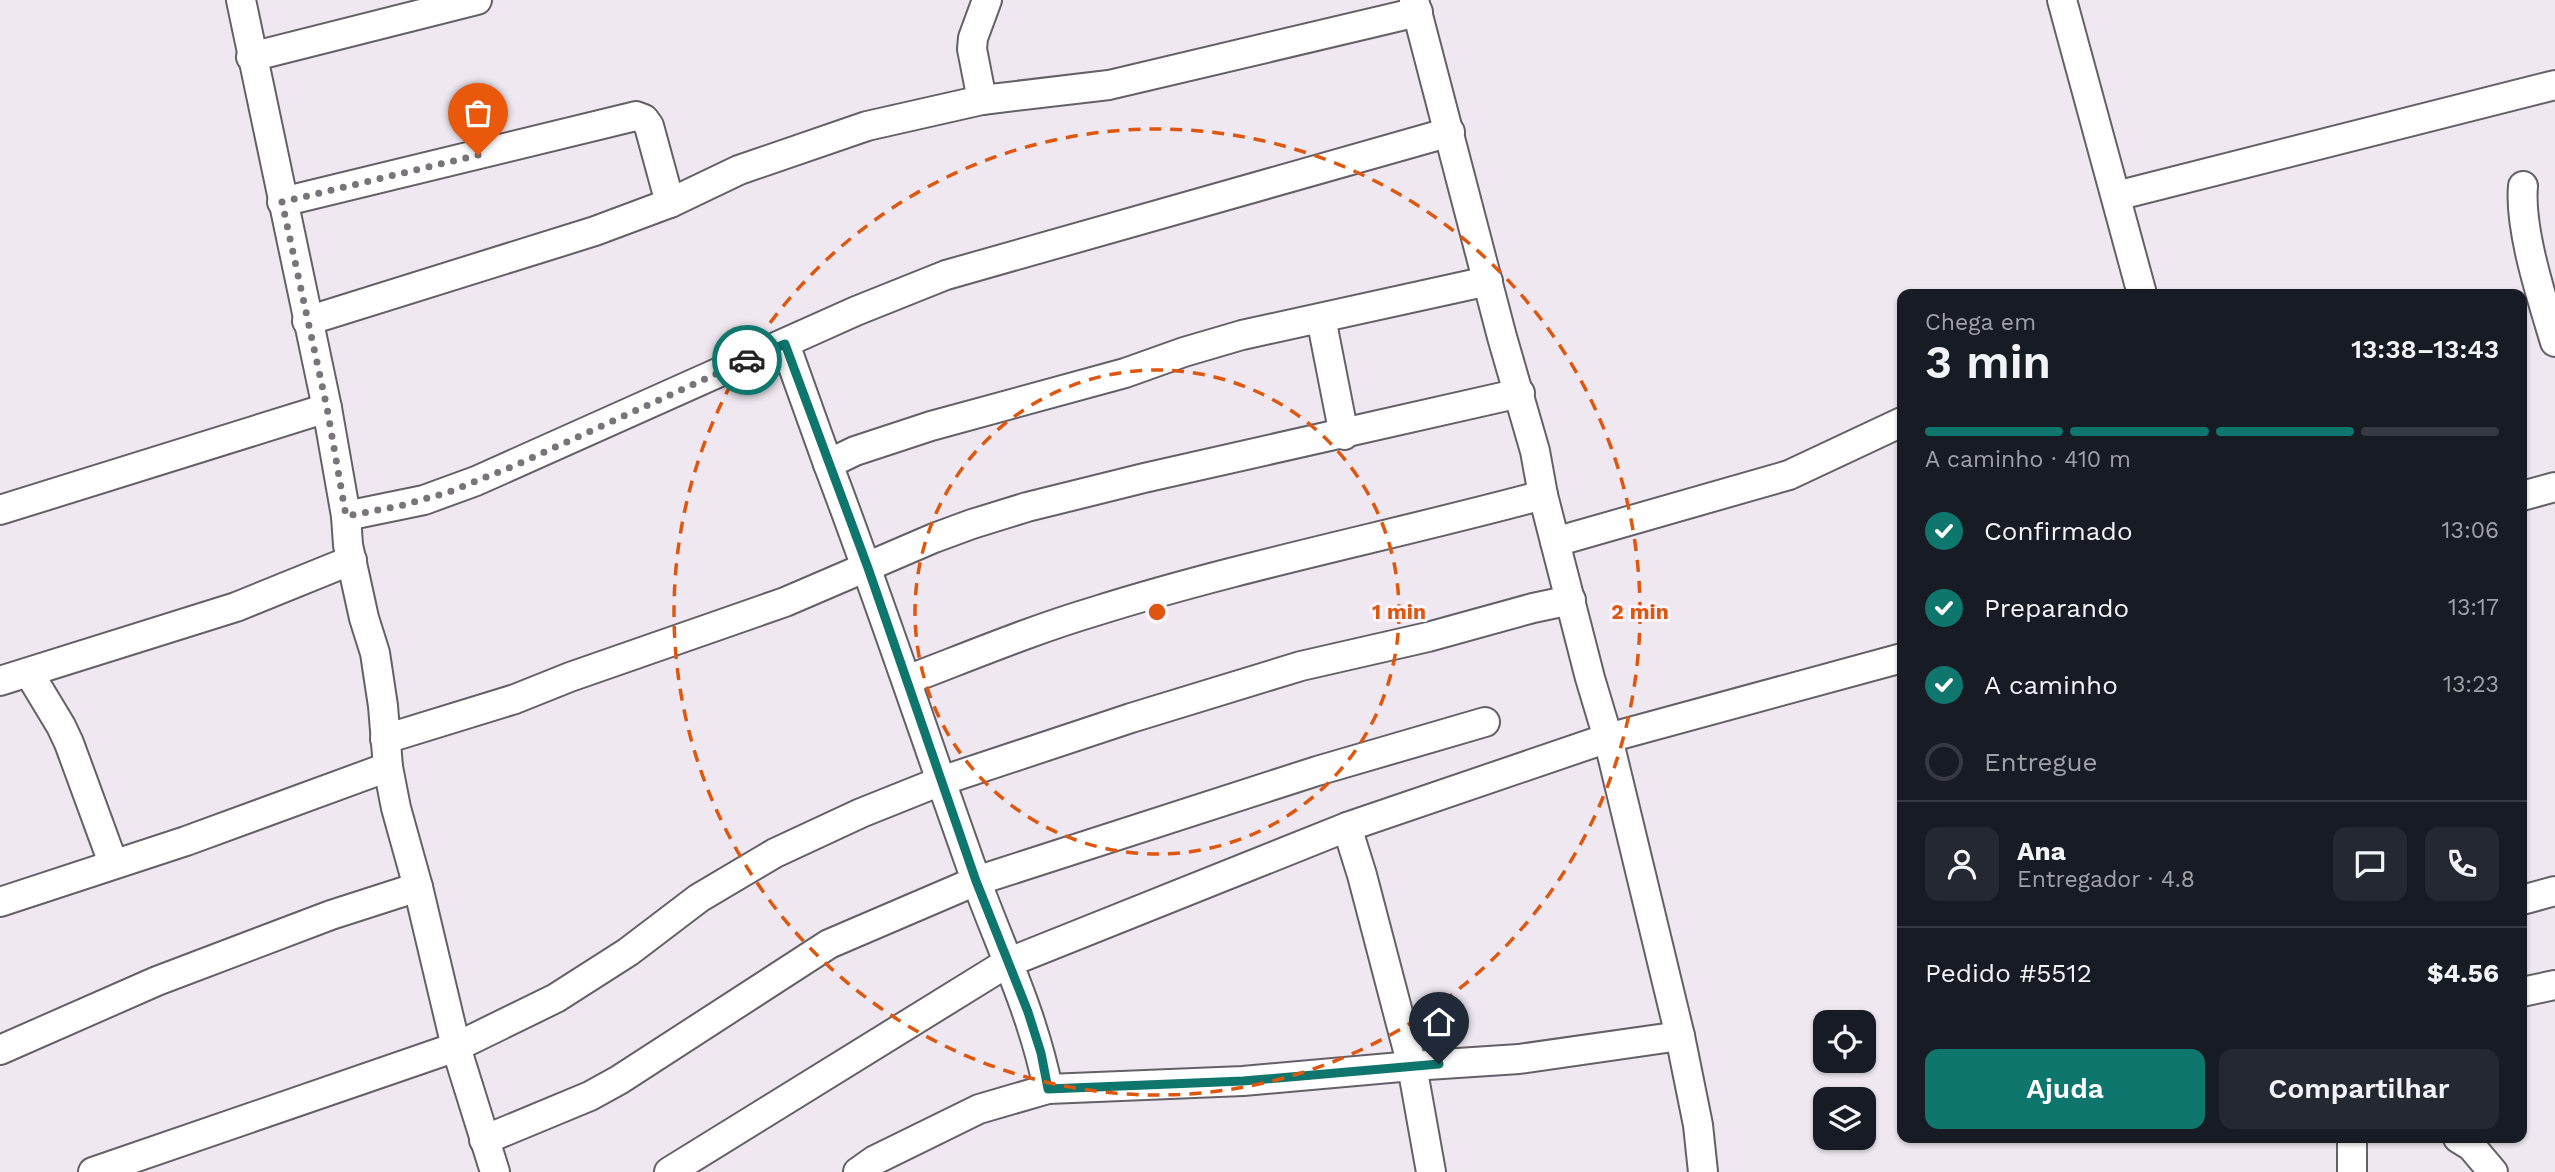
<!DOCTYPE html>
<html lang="pt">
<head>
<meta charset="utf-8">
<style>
	body { margin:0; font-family:"Work Sans",sans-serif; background:#242831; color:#f1f3f6; height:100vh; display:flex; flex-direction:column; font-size:26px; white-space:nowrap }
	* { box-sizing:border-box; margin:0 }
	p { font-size:23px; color:#9ea1a6 }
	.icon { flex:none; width:38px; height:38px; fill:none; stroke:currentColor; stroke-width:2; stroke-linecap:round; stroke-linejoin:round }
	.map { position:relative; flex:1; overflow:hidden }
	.drawer { position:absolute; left:1897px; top:289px; width:630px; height:854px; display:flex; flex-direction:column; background:#171b24; border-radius:14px; box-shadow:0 2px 5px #0004 }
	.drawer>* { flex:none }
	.fabs { position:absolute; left:1813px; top:1010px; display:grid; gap:14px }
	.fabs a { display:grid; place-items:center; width:63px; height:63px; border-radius:14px; background:#171b24; box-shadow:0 2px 5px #0004; font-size:35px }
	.pin { position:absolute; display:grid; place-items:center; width:60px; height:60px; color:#fff; margin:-72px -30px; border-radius:50% 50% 50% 0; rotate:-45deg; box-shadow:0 0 7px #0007 }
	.pin .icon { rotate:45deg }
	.courier { position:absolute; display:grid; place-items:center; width:70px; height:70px; margin:-35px; border:5px solid #0f766e; border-radius:50%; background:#fff; color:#222; box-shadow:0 2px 9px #0007 }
	.head em { font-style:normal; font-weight:600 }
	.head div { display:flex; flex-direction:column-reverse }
	.head { display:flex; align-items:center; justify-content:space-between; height:119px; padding:0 28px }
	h1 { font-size:46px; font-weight:600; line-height:52px }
	.bar { display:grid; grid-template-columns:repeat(4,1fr); gap:10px 7px; align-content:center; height:84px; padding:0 28px }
	.bar i { height:9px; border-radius:5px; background:#363941 }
	.bar .current { background:#0f766e }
	.bar p { grid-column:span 4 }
	.line { display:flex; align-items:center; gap:18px; padding:0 28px; border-top:2px solid #363941 }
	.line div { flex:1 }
	.round { display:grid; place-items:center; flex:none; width:74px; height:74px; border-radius:14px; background:#242831 }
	ol { padding:0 28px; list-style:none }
	li { display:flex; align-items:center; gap:21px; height:77px }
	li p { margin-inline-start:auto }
	li .icon { padding:7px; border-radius:50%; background:#0f766e; color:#fff; stroke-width:4 }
	li:last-child { color:#9ea1a6 }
	li i { width:38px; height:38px; border:4px solid #363941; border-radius:50% }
	.primary-button { display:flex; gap:14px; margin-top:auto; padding:14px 28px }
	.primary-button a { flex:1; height:80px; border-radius:14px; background:#0f766e; color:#fff; font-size:28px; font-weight:600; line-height:80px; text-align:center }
	.primary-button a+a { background:#242831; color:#f1f3f6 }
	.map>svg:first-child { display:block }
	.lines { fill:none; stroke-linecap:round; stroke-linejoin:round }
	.minor-casing { stroke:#655f67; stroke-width:32 }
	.minor { stroke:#fff; stroke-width:28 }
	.done { stroke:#79747a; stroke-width:7; stroke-dasharray:0 12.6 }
	.route { stroke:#0f766e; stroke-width:9 }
	.ring { fill:none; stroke:#df570e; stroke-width:3.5; stroke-dasharray:12 9 }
	.centre { fill:#df570e; stroke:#fcf5fe; stroke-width:3.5 }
	.ring-label { font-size:21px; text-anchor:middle; font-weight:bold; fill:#df570e; stroke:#fcf5fe; stroke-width:6; stroke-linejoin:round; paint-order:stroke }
</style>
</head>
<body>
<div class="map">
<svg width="2555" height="1172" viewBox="0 0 2555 1172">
	<rect width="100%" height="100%" fill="#efe8f1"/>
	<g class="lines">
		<g class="minor-casing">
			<g id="minor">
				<polyline points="241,0 327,408 346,516 348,545 364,618 375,653 383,706 388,767 396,808 418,887 456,1047 495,1172"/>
				<polyline points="1414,0 1502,337 1535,451 1543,495 1590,678 1608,738 1680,1036 1698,1125 1703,1172"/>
				<polyline points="2062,0 2142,294"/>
				<polyline points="251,57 477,0"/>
				<polyline points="982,100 972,49 973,38 987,0"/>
				<path d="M2523,186c-4,43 19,113 32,156"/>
				<polyline points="2116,196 2555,85"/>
				<polyline points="282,202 636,116 644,119 649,126 670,203"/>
				<polyline points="1321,318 1344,435"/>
				<polyline points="307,321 595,231 670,203 739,170 867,126 982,100 1109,85 1418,12"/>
				<polyline points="785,344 828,464 855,451 931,426 1125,373 1184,352 1242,335 1488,281"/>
				<path d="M828,464c51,134 96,270 144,405 26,73 61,143 76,220"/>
				<polyline points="2522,496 2555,487"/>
				<polyline points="0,510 327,408"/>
				<polyline points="346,516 424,500 476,481 856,311 946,275 1450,132"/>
				<polyline points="1555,542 1789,475 1902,422"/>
				<polyline points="29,673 61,726 69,743 113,863"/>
				<path d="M907,680c63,-24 125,-50 189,-69 147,-46 299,-76 447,-116"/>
				<polyline points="0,681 236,607 352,560"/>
				<polyline points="385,739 515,699 570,677 785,602 934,538 972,524 1027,507 1144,478 1520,393"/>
				<polyline points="1347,827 1362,875 1412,1066 1431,1172"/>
				<polyline points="2522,900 2555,891"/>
				<polyline points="0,902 186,841 388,767"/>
				<polyline points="2522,992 2555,985"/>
				<polyline points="0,1050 157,981 331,915 418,887"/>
				<polyline points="2352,1138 2352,1172"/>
				<polyline points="2458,1138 2471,1146 2493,1172"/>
				<polyline points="484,1140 590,1096 619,1080 829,944 976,881 1317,771 1485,722"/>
				<polyline points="93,1172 456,1047 556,998 628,952 699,898 775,853 861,813 941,781 1131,718 1301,666 1428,637 1533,608 1571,600"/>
				<polyline points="669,1172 1007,963 1347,827 1608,738 1902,658"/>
				<polyline points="858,1172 875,1160 979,1109 1048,1089 1243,1081 1412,1066 1519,1059 1680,1036"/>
			</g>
		</g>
		<use href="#minor" class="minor"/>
	</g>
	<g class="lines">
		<polyline class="done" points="478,155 282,202 327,408 346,516 400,506 449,492 516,465 747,360"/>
		<polyline class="route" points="747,360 785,344 868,568 976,881 1028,1012 1041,1053 1048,1089 1243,1081 1439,1064"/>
	</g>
	<g class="ring">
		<circle cx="1157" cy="612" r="242"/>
		<circle cx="1157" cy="612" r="483"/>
	</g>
	<circle cx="1157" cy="612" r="10" class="centre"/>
	<g class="ring-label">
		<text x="1399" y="619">1 min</text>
		<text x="1640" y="619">2 min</text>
	</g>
</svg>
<div class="fabs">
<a><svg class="icon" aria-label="locate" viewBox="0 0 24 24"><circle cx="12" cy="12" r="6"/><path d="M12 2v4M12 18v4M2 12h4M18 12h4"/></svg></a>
<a><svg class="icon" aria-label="layers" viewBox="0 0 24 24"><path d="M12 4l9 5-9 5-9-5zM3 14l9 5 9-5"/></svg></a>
</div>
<div class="pin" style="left:478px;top:155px;background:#ea580c"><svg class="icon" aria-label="bag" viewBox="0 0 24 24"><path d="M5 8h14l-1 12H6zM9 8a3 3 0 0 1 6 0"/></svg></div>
<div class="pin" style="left:1439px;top:1064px;background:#1f2937"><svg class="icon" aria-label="home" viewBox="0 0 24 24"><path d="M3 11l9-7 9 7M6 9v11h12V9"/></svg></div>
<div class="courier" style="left:747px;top:360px"><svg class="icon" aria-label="car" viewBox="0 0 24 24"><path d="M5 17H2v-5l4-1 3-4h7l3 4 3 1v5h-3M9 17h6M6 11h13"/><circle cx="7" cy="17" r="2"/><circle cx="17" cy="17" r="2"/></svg></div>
<section class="drawer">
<div class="head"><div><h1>3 min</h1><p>Chega em</p></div><em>13:38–13:43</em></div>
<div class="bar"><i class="current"></i><i class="current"></i><i class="current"></i><i></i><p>A caminho · 410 m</p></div>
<ol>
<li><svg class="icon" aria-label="check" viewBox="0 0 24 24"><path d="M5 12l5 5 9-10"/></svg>Confirmado<p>13:06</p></li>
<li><svg class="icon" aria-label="check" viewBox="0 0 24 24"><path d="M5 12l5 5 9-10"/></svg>Preparando<p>13:17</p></li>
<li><svg class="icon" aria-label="check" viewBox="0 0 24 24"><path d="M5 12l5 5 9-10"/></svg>A caminho<p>13:23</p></li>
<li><i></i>Entregue</li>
</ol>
<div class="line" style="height:126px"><a class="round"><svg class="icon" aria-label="person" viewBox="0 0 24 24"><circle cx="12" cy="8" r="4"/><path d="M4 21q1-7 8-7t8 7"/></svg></a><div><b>Ana</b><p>Entregador · 4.8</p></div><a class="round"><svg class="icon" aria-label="chat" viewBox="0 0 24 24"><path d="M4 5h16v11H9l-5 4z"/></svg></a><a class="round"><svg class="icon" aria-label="phone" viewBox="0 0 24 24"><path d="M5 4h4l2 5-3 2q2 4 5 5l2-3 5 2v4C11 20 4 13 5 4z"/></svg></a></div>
<div class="line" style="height:91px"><div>Pedido #5512</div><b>$4.56</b></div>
<div class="primary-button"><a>Ajuda</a><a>Compartilhar</a></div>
</section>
</div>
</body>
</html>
